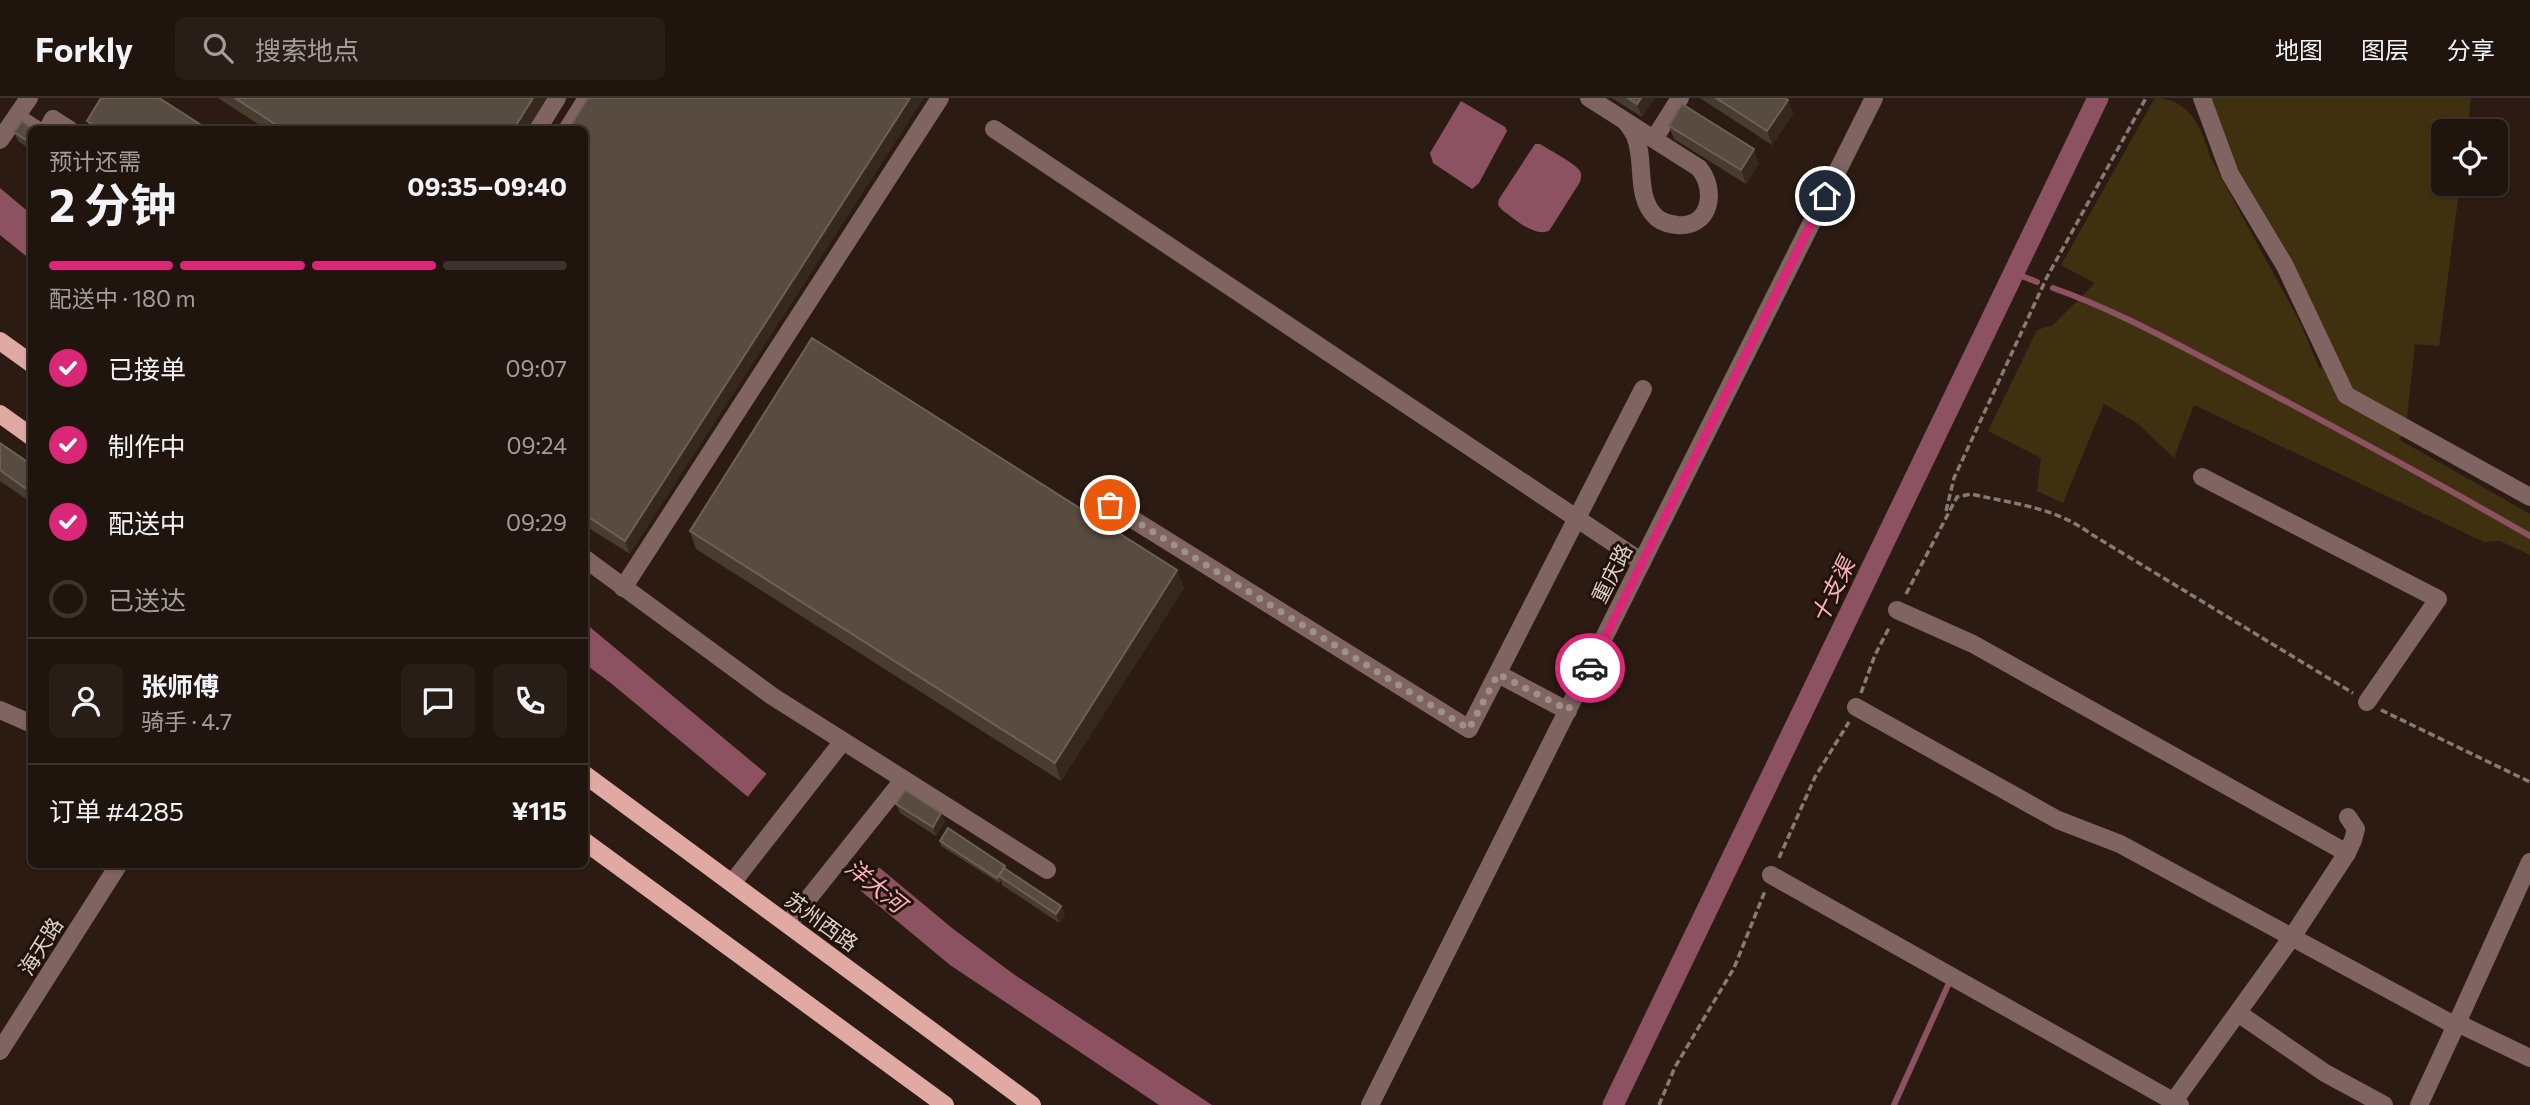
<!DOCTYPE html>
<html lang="zh">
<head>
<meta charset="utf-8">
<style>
	body { margin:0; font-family:Commissioner,"Noto Sans SC",sans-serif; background:#281d17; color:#f1f3f6; height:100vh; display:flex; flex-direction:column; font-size:26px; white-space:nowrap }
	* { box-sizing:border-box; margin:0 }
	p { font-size:23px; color:#a29e9e }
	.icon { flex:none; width:38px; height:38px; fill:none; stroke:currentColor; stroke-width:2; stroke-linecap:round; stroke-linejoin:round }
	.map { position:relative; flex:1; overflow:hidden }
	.sheet { position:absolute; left:28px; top:28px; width:560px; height:742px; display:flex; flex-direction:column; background:#20140e; border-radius:10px; box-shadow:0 2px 5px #0004,0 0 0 2px #3d332e }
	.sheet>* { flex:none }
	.tools { position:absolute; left:2431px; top:21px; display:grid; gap:14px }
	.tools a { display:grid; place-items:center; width:77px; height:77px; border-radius:10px; background:#20140e; box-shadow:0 2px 5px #0004,0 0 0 2px #3d332e; font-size:35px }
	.pin { position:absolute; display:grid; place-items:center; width:60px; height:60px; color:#fff; margin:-30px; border:4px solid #fff; border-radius:50%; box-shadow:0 2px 7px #0007 }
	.courier { position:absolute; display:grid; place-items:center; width:70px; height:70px; margin:-35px; border:5px solid #db2777; border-radius:50%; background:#fff; color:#222; box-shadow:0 2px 9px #0007 }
	.head em { font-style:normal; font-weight:700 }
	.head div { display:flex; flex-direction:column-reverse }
	.head { display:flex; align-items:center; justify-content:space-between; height:119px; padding:0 21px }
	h1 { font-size:46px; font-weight:700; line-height:52px }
	.bar { display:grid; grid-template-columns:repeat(4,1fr); gap:10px 7px; align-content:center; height:84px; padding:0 21px }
	.bar i { height:9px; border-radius:5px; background:#3d332e }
	.bar .selected { background:#db2777 }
	.bar p { grid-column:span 4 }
	.line { display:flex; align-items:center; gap:18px; padding:0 21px; border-top:2px solid #3d332e }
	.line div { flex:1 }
	.round { display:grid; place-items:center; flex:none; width:74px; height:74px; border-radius:10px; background:#281d17 }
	ol { padding:0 21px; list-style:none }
	li { display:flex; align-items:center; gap:21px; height:77px }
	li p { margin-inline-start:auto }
	li .icon { padding:7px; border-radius:50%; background:#db2777; color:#fff; stroke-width:4 }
	li:last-child { color:#a29e9e }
	li i { width:38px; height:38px; border:4px solid #3d332e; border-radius:50% }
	header { display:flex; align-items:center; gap:42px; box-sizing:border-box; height:98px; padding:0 35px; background:#20140e; border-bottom:2px solid #3d332e }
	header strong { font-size:33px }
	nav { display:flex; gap:38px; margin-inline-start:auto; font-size:24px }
	.search { width:490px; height:63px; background:#281d17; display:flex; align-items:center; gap:18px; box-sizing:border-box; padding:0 24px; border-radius:10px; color:#a29e9e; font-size:26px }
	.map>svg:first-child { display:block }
	.green { fill:#3f310f }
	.water { fill:#8c5261 }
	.pier { fill:#2b1b13 }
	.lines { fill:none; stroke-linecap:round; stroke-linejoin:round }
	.stream { stroke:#8c5261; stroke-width:6 }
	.canal { stroke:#8c5261; stroke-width:21 }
	.path { stroke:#877973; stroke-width:3.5; stroke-dasharray:7 3.5; stroke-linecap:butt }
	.minor { stroke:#7f6461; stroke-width:18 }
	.major { stroke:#e1a9a4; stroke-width:18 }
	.wall { fill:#483b2f }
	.shaded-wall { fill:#36281d }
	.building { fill:#584b40; stroke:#6d6055; stroke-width:2 }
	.done { stroke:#9e918b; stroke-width:7; stroke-dasharray:0 12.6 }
	.route { stroke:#db2777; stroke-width:9 }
	.labels { text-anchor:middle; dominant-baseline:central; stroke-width:6; stroke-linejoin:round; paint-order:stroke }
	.street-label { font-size:21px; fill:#dcd0cb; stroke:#21120a }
	.water-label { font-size:23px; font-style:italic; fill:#fab0c2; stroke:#21120a }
</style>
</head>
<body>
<header>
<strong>Forkly</strong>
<div class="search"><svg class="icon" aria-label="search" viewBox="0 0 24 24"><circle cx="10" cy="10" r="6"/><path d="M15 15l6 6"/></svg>搜索地点</div>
<nav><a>地图</a><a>图层</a><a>分享</a></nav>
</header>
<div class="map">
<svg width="2530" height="1007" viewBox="0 0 2530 1007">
	<rect width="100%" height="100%" fill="#2b1b13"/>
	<path class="green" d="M2155,0c34,0 48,31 55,59l91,167 19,46 8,-24 -94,-173 -27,-75h264l-4,33h-24v53h17l-21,162 -24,-2 -8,74 -7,22 130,74v41l-30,-14 -16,1 -290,-137 -20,53 -37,-35 -33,-19 -41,99 -26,-12 4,-33 -53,-27 49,-101 16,-5 42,-42 -34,-18z"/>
	<g class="water">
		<polygon points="1461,3 1505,29 1507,33 1479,85 1472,91 1433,65 1430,55"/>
		<path d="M1535,46h5c9,6 35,19 40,27 2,3 1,7 0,11l-31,49c-16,6 -35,-13 -47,-21l-4,-5 1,-6z"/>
		<polygon points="0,90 31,116 31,162 0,137"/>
		<polygon points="585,525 952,830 1012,875 1212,1007 1159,1007 950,867 612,586 585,566"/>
	</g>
	<polygon class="pier" points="768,674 881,767 858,795 745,702"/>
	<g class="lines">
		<g class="stream">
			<polyline points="2014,175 2037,184"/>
			<path d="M2053,190c63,22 123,56 183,87 99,52 197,105 294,161"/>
			<polyline points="1894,1007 1949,885"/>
		</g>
		<polyline class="canal" points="1613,1007 2098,0"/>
		<g class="path">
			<polyline points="1946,413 1954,380 2047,179 2146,0"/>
			<path d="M1906,496l51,-97 14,-3c43,10 84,13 120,40l262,159"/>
			<polyline points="1861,595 1875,557 1890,528"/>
			<polyline points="2381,612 2530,684"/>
			<polyline points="1779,760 1815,679 1849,624"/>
			<polyline points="1659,1007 1675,969 1734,870 1765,793"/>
		</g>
		<g class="minor">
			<path d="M1589,0l110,70c18,22 12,60 -22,57 -7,-1 -14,-2 -20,-7 -23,-20 -11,-57 -22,-82 -2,-5 -6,-10 -9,-14"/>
			<polyline points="2202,0 2230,76 2285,168 2346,297 2530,399"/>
			<polyline points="17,19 37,32"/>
			<polyline points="994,31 1642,464"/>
			<polyline points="47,32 53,21 70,32"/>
			<polyline points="537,32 557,0"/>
			<polyline points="567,32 587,0"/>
			<polyline points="1654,41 1680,0"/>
			<polyline points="0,42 29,0"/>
			<polyline points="2202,379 2438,501 2367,604"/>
			<polyline points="1110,407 1469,631 1643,291"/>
			<polyline points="584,460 772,598 1047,772"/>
			<polyline points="623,490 940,0"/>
			<polyline points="1897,512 1973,546 2347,755"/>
			<polyline points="1498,576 1568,613"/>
			<polyline points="1856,609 2058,722 2120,746 2456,928"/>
			<polyline points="0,612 32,626"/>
			<polyline points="2530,764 2457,925 2530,960"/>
			<polyline points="1771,777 2180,1007"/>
			<polyline points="732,785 843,643"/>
			<polyline points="788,826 903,682"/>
			<polyline points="2238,915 2325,975 2384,1007"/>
			<polyline points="0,953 119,766"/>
			<polyline points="2174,1003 2292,839 2347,755 2353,742 2356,731 2348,719"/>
			<polyline points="1370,1007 1874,0"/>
			<polyline points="2419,1007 2457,925"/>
		</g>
		<g class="major">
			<polyline points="0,243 32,266"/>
			<polyline points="0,316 32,339"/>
			<polyline points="584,676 1032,1007"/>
			<polyline points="584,743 945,1007"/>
		</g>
	</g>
	<g class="wall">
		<polygon points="218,0 547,0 527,32 267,32"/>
		<polygon points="1612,0 1655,0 1642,19"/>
		<polygon points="1700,0 1785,0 1793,16 1772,47"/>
		<polygon points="87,23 209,32 91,32"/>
		<polygon points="1669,28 1759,65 1746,86 1674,41"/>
		<polygon points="32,32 32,53 18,43 14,34"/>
		<polygon points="584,32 630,456 584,427"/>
		<polygon points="0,345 32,367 32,405 0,383"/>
		<polygon points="690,433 1177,472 1184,490 1061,683 696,451"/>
		<polygon points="896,706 945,724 936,738 900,715"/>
		<polygon points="940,743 1005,768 1007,772 1061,808 1065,817 1059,825 1002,787 1001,782 999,785 941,748"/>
	</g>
	<g class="shaded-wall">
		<polygon points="533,0 547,0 527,32 513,32"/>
		<polygon points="910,0 924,0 630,456 625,443"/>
		<polygon points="1641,0 1655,0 1642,19 1637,6"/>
		<polygon points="1788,2 1793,16 1772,47 1767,33"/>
		<polygon points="1754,51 1759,65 1746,86 1741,72"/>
		<polygon points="1177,472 1184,490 1061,683 1055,665"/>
		<polygon points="941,715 945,724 936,738 933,729"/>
		<polygon points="1061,808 1065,817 1059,825 1056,816"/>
	</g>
	<g class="building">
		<polygon points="101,0 159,0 209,32 102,32 87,23"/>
		<polygon points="235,0 533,0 513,32 284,32"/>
		<polygon points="588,0 910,0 625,443 584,416 584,32 568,32"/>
		<polygon points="1628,0 1641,0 1637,6"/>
		<polygon points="1716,0 1785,0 1788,2 1767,33"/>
		<polygon points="1682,6 1754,51 1741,72 1669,28"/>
		<polygon points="22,23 34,32 32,32 32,46 14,34"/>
		<polygon points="812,240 1177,472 1055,665 690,433"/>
		<polygon points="0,345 32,367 32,395 0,372"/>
		<polygon points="905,692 941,715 933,729 896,706"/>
		<polygon points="948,730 1005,768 997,780 940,743"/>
		<polygon points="1004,770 1061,808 1056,816 999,778"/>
	</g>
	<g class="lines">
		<polyline class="done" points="1110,407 1469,631 1498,576 1568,612 1590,570"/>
		<polyline class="route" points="1590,570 1825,98"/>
	</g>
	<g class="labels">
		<g class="street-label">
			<text transform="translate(1611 475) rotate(-63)">重庆路</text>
			<text transform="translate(822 823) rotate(36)">苏州西路</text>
			<text transform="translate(40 848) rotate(-58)">海天路</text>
		</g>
		<g class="water-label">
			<text transform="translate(1832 492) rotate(-64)">十支渠</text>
			<text transform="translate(876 787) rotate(39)">洋大河</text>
		</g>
	</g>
</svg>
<div class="tools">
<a><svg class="icon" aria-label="locate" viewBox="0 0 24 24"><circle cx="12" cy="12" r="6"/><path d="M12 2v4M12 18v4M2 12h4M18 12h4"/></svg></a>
</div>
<div class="pin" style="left:1110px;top:407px;background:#ea580c"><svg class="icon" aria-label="bag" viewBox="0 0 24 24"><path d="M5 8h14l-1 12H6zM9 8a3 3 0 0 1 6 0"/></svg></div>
<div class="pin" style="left:1825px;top:98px;background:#1f2937"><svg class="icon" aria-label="home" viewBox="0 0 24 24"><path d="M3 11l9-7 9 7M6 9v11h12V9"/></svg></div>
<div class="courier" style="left:1590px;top:570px"><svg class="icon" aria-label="car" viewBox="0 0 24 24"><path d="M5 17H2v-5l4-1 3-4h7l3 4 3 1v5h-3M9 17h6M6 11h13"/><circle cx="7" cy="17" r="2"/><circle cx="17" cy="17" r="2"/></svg></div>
<section class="sheet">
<div class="head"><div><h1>2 分钟</h1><p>预计还需</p></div><em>09:35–09:40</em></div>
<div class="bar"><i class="selected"></i><i class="selected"></i><i class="selected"></i><i></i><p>配送中 · 180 m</p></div>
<ol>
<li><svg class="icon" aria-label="check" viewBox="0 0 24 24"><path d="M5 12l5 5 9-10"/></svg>已接单<p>09:07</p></li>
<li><svg class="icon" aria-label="check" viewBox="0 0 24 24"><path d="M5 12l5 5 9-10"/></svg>制作中<p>09:24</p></li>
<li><svg class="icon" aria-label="check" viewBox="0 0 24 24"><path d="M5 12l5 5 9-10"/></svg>配送中<p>09:29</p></li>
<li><i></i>已送达</li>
</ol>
<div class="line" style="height:126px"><a class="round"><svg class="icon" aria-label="person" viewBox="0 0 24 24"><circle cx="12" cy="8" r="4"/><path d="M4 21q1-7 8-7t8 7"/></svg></a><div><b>张师傅</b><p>骑手 · 4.7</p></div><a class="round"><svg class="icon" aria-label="chat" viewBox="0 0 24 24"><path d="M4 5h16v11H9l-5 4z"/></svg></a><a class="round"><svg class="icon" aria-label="phone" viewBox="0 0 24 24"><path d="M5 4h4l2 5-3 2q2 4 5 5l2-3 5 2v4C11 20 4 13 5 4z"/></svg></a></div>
<div class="line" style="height:91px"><div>订单 #4285</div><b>¥115</b></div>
</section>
</div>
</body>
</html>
